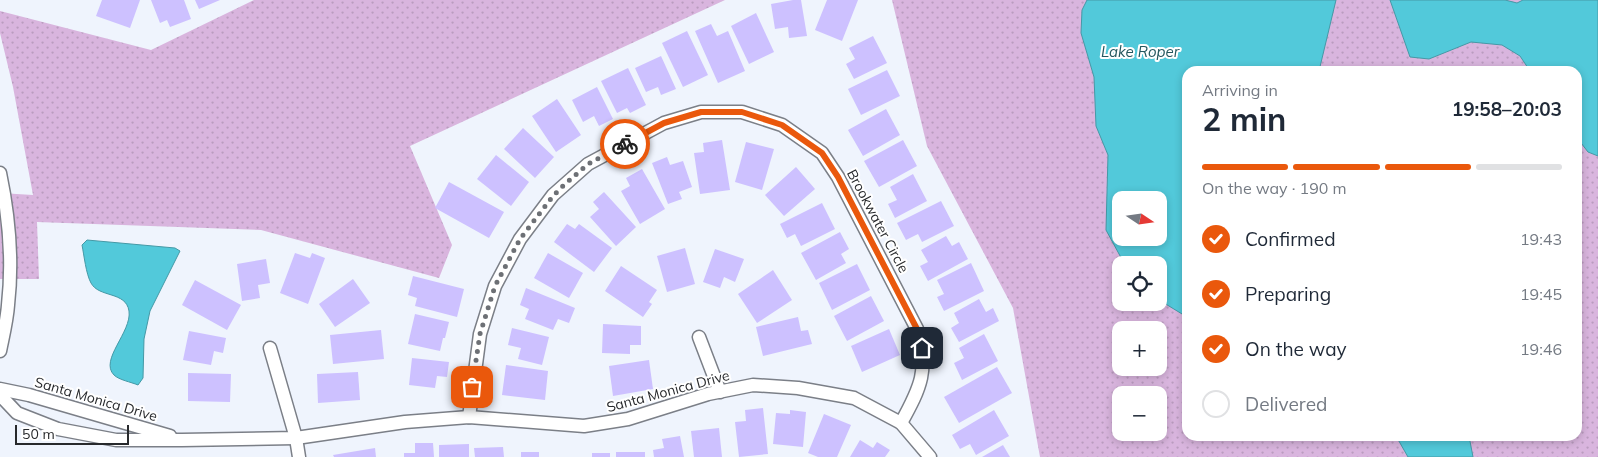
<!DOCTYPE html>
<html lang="en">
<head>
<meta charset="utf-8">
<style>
	body { margin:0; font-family:Mulish,sans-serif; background:#f2f2f3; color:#1f2937; height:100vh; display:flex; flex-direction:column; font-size:19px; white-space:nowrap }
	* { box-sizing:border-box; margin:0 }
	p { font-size:16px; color:#747a83 }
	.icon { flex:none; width:28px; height:28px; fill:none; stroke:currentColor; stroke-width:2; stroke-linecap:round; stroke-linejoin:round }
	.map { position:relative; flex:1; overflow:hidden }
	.panel { position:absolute; left:1182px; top:66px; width:400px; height:375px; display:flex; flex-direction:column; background:#fff; border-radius:15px; box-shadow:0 2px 8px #0003 }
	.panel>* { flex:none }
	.needle { width:32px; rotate:103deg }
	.tools { position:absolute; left:1112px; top:191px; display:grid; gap:10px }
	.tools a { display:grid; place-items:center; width:55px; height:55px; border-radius:10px; background:#fff; box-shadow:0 2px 8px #0003; font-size:25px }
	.scale { position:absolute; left:15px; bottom:12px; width:114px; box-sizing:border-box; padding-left:5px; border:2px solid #27292c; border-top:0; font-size:14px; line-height:18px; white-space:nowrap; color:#27292c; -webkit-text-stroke:4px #fff; paint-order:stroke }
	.pin { position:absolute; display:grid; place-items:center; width:42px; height:42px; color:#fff; margin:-21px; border-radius:10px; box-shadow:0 2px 8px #0006 }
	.courier { position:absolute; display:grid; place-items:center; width:50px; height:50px; margin:-25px; border:4px solid #ea580c; border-radius:50%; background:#fff; color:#222; box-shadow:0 1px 6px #0007 }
	.head em { font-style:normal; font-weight:700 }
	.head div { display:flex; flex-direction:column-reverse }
	.head { display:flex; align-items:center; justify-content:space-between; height:85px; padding:0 20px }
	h1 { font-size:32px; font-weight:700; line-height:38px }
	.bar { display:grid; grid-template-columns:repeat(4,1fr); gap:8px 5px; align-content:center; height:60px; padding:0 20px }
	.bar i { height:6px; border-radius:4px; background:#e0e1e3 }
	.bar .on { background:#ea580c }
	.bar p { grid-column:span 4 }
	ol { padding:0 20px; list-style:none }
	li { display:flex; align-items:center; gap:15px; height:55px }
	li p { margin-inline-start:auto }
	li .icon { padding:5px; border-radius:50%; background:#ea580c; color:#fff; stroke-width:4 }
	li:last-child { color:#747a83 }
	li i { width:28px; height:28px; border:2px solid #e0e1e3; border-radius:50% }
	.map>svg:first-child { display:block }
	.grass { fill:url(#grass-dots); fill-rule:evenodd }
	.water { fill:#52c9da; stroke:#4599a6; fill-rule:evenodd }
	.building { fill:#cdc1ff }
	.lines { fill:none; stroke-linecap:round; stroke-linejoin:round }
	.minor-casing { stroke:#7b7f87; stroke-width:15 }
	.minor { stroke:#fff; stroke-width:12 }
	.done { stroke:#6d7075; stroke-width:5; stroke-dasharray:0 9 }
	.route { stroke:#ea580c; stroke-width:6 }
	.labels { text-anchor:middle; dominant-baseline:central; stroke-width:4; stroke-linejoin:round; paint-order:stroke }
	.street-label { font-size:14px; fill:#27292c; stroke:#fff }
	.water-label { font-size:15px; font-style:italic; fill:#25585f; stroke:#fff }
</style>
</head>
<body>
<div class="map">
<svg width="1598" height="457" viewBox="0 0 1598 457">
	<defs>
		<pattern id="grass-dots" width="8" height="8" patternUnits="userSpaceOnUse" patternTransform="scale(1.25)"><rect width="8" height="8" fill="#d9b5de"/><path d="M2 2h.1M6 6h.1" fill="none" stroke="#ba9cbf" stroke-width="1.8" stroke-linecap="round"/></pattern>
	</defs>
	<rect width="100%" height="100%" fill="#eff4fd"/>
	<g class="grass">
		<polygon points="254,0 725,0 410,146 452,245 439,278 261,230 37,222 39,279 0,279 0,193 33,195 13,87 0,33 0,11 151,50"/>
		<path d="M892,0h706v457h-558l-27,-149 -86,-162zM1188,71h390v365h-390zM1121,200h38v38h-38zM1121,265h38v37h-38zM1121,330h38v38h-38zM1121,395h38v37h-38z"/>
	</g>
	<g class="water">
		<path d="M1087,0h249l-17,71h-131l-1,246 -23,-14 -5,-5v-33h-34l-19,-35 2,-75 -12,-29 -2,-49 -13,-44 1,-23zM1121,200h38v38h-38z"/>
		<polygon points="1390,0 1505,0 1517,3 1523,0 1598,0 1598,156 1588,152 1578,139 1578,71 1530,71 1520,56 1502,45 1471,42 1429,59 1410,57"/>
		<path d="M87,240l88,8 5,3 -30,60 -6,28 -1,39 -5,7c-7,-3 -19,-5 -24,-10 -15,-15 18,-43 15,-64 -3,-20 -30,-13 -38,-28 -5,-9 -7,-28 -9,-38z"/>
		<polygon points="1396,436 1469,436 1473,457 1408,457"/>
	</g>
	<g class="building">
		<polygon points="102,0 140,0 130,28 96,16"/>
		<polygon points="151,0 184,0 191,19 170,27 167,20 160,23"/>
		<polygon points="195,0 220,0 199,9"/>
		<polygon points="793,0 801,0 807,36 789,38 788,27 775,29 771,4"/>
		<polygon points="827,0 858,0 842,41 815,30"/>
		<polygon points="756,13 774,52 749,64 731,26"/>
		<polygon points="711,24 717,36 728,31 745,71 718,83 695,31"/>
		<polygon points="687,31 708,75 683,87 662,43"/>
		<polygon points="873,36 887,63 854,79 846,64 855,59 849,48"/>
		<polygon points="661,56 676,89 661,95 658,87 646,92 635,68"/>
		<polygon points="628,68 646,105 630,113 627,108 617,113 601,81"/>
		<polygon points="887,70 900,96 861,115 848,89"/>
		<polygon points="597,87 613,119 599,126 594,116 583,122 572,100"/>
		<polygon points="557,99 581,135 556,152 532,116"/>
		<polygon points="886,109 900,135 863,156 848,130"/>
		<polygon points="523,128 554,157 535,178 504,149"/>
		<polygon points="722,140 730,190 700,194 694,153 704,152 703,143"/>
		<polygon points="903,140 917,166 879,187 864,161"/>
		<polygon points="746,142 774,149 762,190 735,182"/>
		<polygon points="496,155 529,182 511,206 477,179"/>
		<polygon points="667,157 670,165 683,161 692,187 679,192 682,199 668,204 652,163"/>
		<polygon points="796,167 815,189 784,216 765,195"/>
		<polygon points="642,169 665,209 640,224 621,191 630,186 626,178"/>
		<polygon points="913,174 927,201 895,218 888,204 897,200 890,187"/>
		<polygon points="449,182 504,212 489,238 435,208"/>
		<polygon points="604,192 636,227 616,246 590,217 599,209 593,202"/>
		<polygon points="941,201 954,226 922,242 918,234 906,240 897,223"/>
		<polygon points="822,203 835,229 801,246 795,234 787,238 780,224"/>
		<polygon points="567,224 575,229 579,224 612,248 594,272 554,242"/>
		<polygon points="840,232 849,249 841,254 846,263 816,280 801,253"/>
		<polygon points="946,236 952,246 959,242 968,259 928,281 920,266 928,262 921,250"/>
		<polygon points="685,248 695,284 667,292 657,256"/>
		<polygon points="715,249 744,259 735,282 724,277 720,288 703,282"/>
		<polygon points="295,253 310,258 312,253 325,258 308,304 280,293"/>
		<polygon points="548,253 583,273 569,298 534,278"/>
		<polygon points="266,259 270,283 258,285 260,298 242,301 237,264"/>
		<polygon points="971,263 984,291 944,311 937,297 944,294 937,280"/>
		<polygon points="857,264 870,290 832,310 819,283"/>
		<polygon points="621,266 657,290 649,302 652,304 643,317 605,291"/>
		<polygon points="773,270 792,300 757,323 738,294"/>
		<polygon points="413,276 464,289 457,317 415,306 417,298 408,295"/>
		<polygon points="353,279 370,303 335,327 319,304"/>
		<polygon points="195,280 241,305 227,330 182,305"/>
		<polygon points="526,288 575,308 569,323 558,319 553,330 525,319 529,309 520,305"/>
		<polygon points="871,296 884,321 847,341 834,316"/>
		<polygon points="979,299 986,312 993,308 999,321 959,342 951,328 959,323 954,313"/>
		<polygon points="415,314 449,322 445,338 443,338 440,351 408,344"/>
		<polygon points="798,317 801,331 808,330 812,344 763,356 756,327"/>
		<polygon points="603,324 641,326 641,345 630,345 630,354 602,353"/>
		<polygon points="512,328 549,337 542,365 518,359 521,348 508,345"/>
		<polygon points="889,329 900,355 862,372 851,346"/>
		<polygon points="381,330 384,359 333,364 330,335"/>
		<polygon points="189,331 226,338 223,353 214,351 211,365 183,360"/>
		<polygon points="984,334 998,361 962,380 954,363 964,358 959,348"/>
		<polygon points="412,358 449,362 447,377 437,376 435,388 409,385"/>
		<polygon points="649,360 653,389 613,396 609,366"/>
		<polygon points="506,365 548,371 545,400 502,395"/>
		<polygon points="997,367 1012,393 959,423 944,397"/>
		<polygon points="358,372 360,400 318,403 317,374"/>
		<polygon points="188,373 231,374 230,402 188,401"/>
		<polygon points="763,408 768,454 739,457 735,422 746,421 745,410"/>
		<polygon points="790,410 806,412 803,447 773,444 776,413 790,414"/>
		<polygon points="994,410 1009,436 976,455 970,444 960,449 952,435"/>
		<polygon points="824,414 851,425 837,457 818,457 808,453"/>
		<polygon points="719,428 722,457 694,457 691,431"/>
		<polygon points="680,436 684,457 654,457 653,450 664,448 662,439"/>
		<polygon points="860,440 873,448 877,442 890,450 885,457 850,457"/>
		<polygon points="415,443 433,443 434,457 404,457 404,453 415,453"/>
		<polygon points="469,444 469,457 439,457 439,445"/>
		<polygon points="1003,445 1010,457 982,457"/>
		<polygon points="503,447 504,457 475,457 474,448"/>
		<polygon points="375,448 376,457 334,457 333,455"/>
		<rect x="521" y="452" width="18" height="5"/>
		<rect x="616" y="452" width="29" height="5"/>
		<rect x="592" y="453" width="18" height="4"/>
	</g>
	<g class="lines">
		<g class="minor-casing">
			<g id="minor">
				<path d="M0,173c9,43 13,88 8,132 -1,15 -5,31 -8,46"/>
				<polyline points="699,337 720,392"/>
				<polyline points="270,348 296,438 299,457"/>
				<polyline points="0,389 29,395 170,436"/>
				<polyline points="0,395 17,413 58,429 116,440 182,440 296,438 405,422 469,417 584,426 628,419 708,394 753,385 798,388 854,398 901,423 930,457"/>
				<path d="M469,417l11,-83 15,-48 25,-47 33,-44 35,-31 76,-41 37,-11h41l40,13 40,28 16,24 79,152c12,41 4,58 -16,94"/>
			</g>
		</g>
		<use href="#minor" class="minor"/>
	</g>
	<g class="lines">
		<polyline class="done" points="472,387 480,334 495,286 520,239 553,196 564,185 588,164 625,144"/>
		<polyline class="route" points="625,144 664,123 701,112 742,112 782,125 822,153 838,177 917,329 922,348"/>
	</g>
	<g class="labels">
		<g class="street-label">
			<text transform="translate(878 221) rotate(62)">Brookwater Circle</text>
			<text transform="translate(668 391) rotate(-15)">Santa Monica Drive</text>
			<text transform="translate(96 399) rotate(16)">Santa Monica Drive</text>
		</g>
		<g class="water-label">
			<text x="1140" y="51">Lake Roper</text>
		</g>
	</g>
</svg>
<div class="tools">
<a><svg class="needle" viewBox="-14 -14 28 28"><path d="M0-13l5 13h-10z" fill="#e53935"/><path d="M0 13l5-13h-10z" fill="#747a83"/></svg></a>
<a><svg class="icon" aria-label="locate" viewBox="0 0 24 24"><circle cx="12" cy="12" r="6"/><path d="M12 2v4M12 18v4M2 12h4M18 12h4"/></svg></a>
<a>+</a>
<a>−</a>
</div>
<div class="scale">50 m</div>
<div class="pin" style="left:472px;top:387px;background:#ea580c"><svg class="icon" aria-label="bag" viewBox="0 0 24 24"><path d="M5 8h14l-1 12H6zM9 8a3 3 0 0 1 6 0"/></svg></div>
<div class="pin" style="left:922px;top:348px;background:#1f2937"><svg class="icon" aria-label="home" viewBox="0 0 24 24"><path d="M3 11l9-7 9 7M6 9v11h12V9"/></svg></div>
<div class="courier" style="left:625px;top:144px"><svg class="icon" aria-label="bike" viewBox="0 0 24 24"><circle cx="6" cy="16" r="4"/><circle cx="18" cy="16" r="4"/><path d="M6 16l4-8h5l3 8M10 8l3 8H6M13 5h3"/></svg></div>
<section class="panel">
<div class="head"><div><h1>2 min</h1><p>Arriving in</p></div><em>19:58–20:03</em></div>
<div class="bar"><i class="on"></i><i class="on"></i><i class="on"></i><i></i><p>On the way · 190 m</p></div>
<ol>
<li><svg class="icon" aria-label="check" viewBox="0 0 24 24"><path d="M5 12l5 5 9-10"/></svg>Confirmed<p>19:43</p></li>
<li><svg class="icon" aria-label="check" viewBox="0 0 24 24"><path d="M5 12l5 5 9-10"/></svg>Preparing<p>19:45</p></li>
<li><svg class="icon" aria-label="check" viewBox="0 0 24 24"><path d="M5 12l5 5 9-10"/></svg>On the way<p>19:46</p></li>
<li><i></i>Delivered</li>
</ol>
</section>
</div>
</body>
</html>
